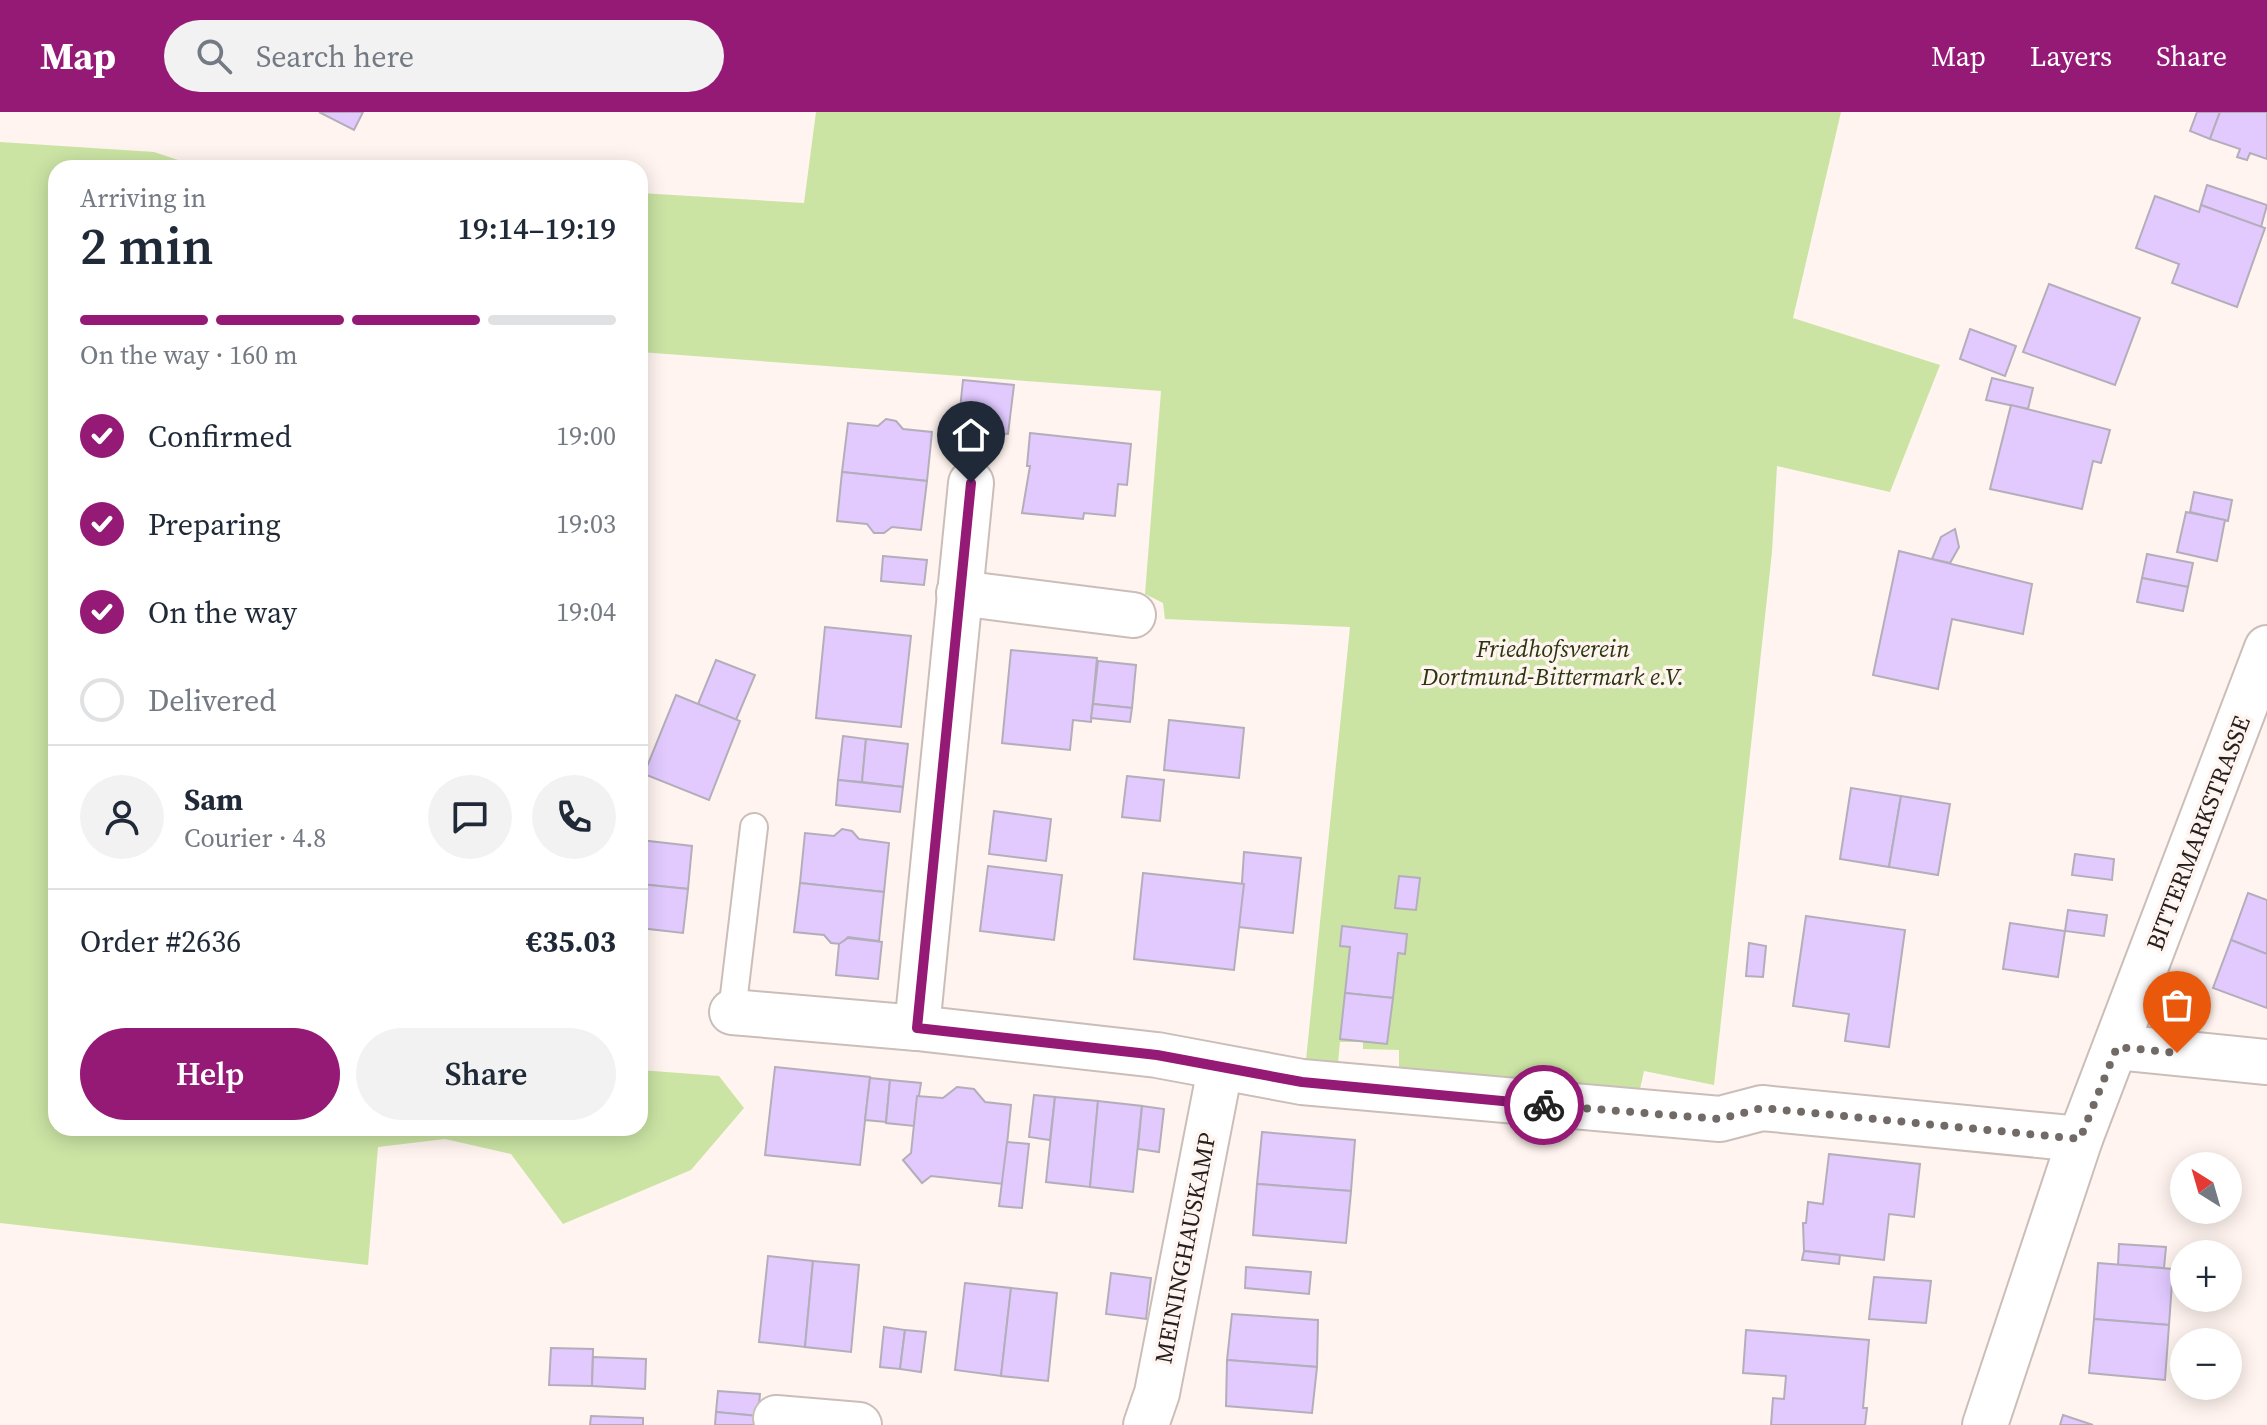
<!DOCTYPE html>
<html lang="en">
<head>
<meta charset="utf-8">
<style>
	body { margin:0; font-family:"Source Serif 4",serif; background:#f2f2f3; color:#1f2937; height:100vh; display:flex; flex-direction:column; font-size:30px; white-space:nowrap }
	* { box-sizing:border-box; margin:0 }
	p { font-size:26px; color:#747a83 }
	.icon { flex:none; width:44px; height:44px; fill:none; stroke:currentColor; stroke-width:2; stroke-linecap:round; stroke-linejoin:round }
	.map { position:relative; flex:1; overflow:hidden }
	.sheet { position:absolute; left:48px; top:48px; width:600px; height:976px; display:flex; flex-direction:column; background:#fff; border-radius:24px; box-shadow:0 4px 20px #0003 }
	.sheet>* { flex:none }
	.needle { width:52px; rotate:323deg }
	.tools { position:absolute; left:2170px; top:1040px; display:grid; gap:16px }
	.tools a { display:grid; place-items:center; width:72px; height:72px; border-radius:50%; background:#fff; box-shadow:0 4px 20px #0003; font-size:40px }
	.pin { position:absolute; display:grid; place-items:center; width:68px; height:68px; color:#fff; margin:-82px -34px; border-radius:50% 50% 50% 0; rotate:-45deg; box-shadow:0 0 8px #0007 }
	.pin .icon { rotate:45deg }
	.courier { position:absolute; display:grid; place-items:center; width:80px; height:80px; margin:-40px; border:6px solid #941a76; border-radius:50%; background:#fff; color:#222; box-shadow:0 2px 10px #0007 }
	.summary em { font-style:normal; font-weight:600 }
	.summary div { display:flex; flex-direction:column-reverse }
	.summary { display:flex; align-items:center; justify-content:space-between; height:136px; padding:0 32px }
	h1 { font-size:52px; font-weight:600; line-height:60px }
	.bar { display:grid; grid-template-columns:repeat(4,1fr); gap:12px 8px; align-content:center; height:96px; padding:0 32px }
	.bar i { height:10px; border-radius:6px; background:#e0e1e3 }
	.bar .active { background:#941a76 }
	.bar p { grid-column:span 4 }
	.line { display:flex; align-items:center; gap:20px; padding:0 32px; border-top:2px solid #e0e1e3 }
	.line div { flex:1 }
	.round { display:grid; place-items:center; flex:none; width:84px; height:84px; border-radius:42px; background:#f2f2f3 }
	ol { padding:0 32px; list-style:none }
	li { display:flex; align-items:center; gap:24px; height:88px }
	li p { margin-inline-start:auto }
	li .icon { padding:8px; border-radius:50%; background:#941a76; color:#fff; stroke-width:4 }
	li:last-child { color:#747a83 }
	li i { width:44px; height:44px; border:4px solid #e0e1e3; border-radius:50% }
	.cta { display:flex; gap:16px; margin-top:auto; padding:16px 32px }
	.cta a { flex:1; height:92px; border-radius:48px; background:#941a76; color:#fff; font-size:32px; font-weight:600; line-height:92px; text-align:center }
	.cta a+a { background:#f2f2f3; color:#1f2937 }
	header { display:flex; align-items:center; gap:48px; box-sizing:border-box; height:112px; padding:0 40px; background:#941a76; color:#fff }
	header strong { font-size:38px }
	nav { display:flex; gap:44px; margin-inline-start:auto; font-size:28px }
	.search { width:560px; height:72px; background:#f2f2f3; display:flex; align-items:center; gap:20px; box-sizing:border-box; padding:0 28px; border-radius:44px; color:#747a83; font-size:30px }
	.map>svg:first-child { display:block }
	.green { fill:#cbe4a4 }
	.building { fill:#e2caff; stroke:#b3aeba; stroke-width:2 }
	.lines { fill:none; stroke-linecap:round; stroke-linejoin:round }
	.lane-casing { stroke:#cbbeb9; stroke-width:30 }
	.street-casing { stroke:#cbbeb9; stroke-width:48 }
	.lane { stroke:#fff; stroke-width:26 }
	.street { stroke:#fff; stroke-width:44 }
	.done { stroke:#716a66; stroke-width:8; stroke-dasharray:0 14.4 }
	.route { stroke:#941a76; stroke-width:10 }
	.labels { text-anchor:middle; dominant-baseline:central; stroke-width:7; stroke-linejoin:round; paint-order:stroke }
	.park-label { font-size:24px; font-style:italic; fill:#29360e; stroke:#fff4ef }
	.street-label { font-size:24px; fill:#241f1d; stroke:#fff4ef }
</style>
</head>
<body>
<header>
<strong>Map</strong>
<div class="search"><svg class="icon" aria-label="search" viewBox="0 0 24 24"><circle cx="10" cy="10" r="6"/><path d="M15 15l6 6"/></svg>Search here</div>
<nav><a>Map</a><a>Layers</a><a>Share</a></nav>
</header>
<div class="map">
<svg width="2267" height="1313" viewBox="0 0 2267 1313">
	<rect width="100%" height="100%" fill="#fff4ef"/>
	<g class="green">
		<polygon points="816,0 1841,0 1793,206 1940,253 1890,380 1777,354 1772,440 1714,973 1644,959 1640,977 1399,955 1399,938 1363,937 1363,930 1340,930 1338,951 1306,948 1350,515 1165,507 1163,491 1145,482 1161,279 640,240 640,81 804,91"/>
		<polygon points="0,30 154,40 202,56 56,56 56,1016 640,1016 640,958 719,964 744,996 691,1058 563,1112 511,1042 445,1027 378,1035 368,1153 0,1111"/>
	</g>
	<g class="building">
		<polygon points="319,0 363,0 354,18"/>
		<polygon points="2197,0 2220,0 2210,27 2190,19"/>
		<polygon points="2220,0 2267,0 2267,47 2250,41 2247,48 2237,45 2240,37 2210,27"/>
		<polygon points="2207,73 2267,93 2261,115 2201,93"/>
		<polygon points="2155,84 2199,100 2201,93 2265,116 2237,195 2172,171 2179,152 2136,136"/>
		<polygon points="2049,172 2140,206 2115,273 2023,240"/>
		<polygon points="1970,217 2016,234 2005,264 1960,247"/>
		<polygon points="1992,266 2033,276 2028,297 1986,288"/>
		<polygon points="963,268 1014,273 1008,322 958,317"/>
		<polygon points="2011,293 2110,318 2101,351 2093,349 2082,397 1990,377"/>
		<polygon points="886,307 896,309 903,317 932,320 927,369 842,360 848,311 878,314"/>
		<polygon points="1030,321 1131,332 1127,373 1118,372 1115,404 1084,401 1083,407 1022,401 1030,354 1027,354"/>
		<polygon points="842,360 927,369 921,418 892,415 884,421 874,421 867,412 837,409"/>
		<polygon points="2194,380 2232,388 2228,409 2190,400"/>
		<polygon points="2186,400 2225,408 2217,449 2177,440"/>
		<polygon points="1955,417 1959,435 1950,451 1932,447 1941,425"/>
		<polygon points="1899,439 2032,472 2023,522 1952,507 1938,577 1873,563"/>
		<polygon points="2147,442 2193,451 2188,475 2142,466"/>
		<polygon points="883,444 927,448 924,473 881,469"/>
		<polygon points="2142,466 2188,475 2183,499 2137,490"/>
		<polygon points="825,515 911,524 901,615 816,606"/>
		<polygon points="1011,538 1097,546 1091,610 1073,608 1070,638 1002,631"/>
		<polygon points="716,548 755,563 736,608 698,592"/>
		<polygon points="1098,549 1136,553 1132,596 1093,592"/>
		<polygon points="676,583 740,609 709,688 644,662"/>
		<polygon points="1093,592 1132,596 1130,610 1091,606"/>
		<polygon points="1169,608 1244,616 1239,666 1164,658"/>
		<polygon points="843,624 866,627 862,670 838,668"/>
		<polygon points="866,627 908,632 903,675 862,670"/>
		<polygon points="1127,664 1164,668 1160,709 1122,705"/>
		<polygon points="838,668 903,675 900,700 836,693"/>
		<polygon points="1851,676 1901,684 1889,755 1840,747"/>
		<polygon points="1901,684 1950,692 1938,763 1889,755"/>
		<polygon points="994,699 1051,707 1046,749 989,742"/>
		<polygon points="842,717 852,719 859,727 889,731 884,780 800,771 805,721 834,724"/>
		<polygon points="640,728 692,734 688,777 640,772"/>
		<polygon points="1244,740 1301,746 1293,821 1239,815"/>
		<polygon points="2075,742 2114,747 2112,768 2072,763"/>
		<polygon points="988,754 1062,763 1054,828 980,819"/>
		<polygon points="1143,761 1244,772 1234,858 1134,847"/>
		<polygon points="1399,764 1420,766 1416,798 1395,796"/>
		<polygon points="800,771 884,780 879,829 848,825 841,832 831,831 824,823 794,820"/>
		<polygon points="640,772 688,777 683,821 640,816"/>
		<polygon points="2248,781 2267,788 2267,842 2231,828"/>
		<polygon points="2068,798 2107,803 2104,824 2065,819"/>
		<polygon points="1806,804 1905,818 1889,935 1845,929 1849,902 1793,894"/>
		<polygon points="2010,811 2065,819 2058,865 2003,857"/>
		<polygon points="1342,814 1407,822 1405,842 1398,841 1393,886 1345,881 1350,835 1340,834"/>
		<polygon points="848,826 882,830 878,867 836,863 839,832"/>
		<polygon points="2231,828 2267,842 2267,896 2213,876"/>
		<polygon points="1749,831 1766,834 1763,865 1746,864"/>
		<polygon points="1345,881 1393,886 1387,932 1340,927"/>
		<polygon points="775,955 870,965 860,1053 765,1043"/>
		<polygon points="870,966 890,968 886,1010 865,1008"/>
		<polygon points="890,968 921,971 914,1014 886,1011"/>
		<polygon points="957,975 974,977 985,990 1011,993 1003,1072 931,1064 922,1071 903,1048 911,1041 917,984 943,986"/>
		<polygon points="1034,983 1055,985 1050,1028 1029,1025"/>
		<polygon points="1055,985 1098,989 1090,1075 1046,1070"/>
		<polygon points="1098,989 1142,994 1133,1080 1090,1075"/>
		<polygon points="1142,994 1164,997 1159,1040 1138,1037"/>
		<polygon points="1262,1020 1355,1028 1351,1079 1257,1072"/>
		<polygon points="1007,1030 1029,1032 1022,1096 999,1094"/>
		<polygon points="1829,1042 1920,1052 1914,1105 1889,1102 1884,1148 1804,1139 1803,1111 1806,1111 1808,1090 1823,1092"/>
		<polygon points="1257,1072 1351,1079 1346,1131 1253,1123"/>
		<polygon points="2119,1132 2166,1135 2164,1156 2118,1153"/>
		<polygon points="1804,1139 1840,1143 1839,1152 1802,1148"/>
		<polygon points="768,1144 813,1149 805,1235 759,1230"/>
		<polygon points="813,1149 859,1153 851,1240 805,1235"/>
		<polygon points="2098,1151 2173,1157 2169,1213 2094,1207"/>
		<polygon points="1246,1155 1311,1160 1309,1182 1245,1176"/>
		<polygon points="1111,1161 1151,1166 1146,1207 1106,1202"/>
		<polygon points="1874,1165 1931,1169 1926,1211 1869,1207"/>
		<polygon points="965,1171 1011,1176 1001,1264 955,1258"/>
		<polygon points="1011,1176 1057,1181 1048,1269 1001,1264"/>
		<polygon points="1232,1202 1318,1208 1317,1255 1227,1248"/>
		<polygon points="2094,1207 2169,1213 2165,1268 2089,1261"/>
		<polygon points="884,1215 905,1218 900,1257 880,1255"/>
		<polygon points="905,1218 926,1220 921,1260 900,1257"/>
		<polygon points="1746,1218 1869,1228 1863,1296 1867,1296 1865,1313 1771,1313 1773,1286 1784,1287 1786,1264 1743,1261"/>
		<polygon points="551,1236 593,1237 592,1274 549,1273"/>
		<polygon points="593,1245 646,1247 645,1277 592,1274"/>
		<polygon points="1227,1248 1317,1255 1312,1301 1226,1294"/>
		<polygon points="718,1279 760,1282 758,1304 716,1300"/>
		<polygon points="716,1300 758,1304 757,1313 715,1313"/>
		<polygon points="2063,1303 2093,1313 2060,1313"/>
		<polygon points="591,1304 643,1306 643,1313 590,1313"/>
	</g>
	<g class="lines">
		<g class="lane-casing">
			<polyline id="lane" points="732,900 754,715"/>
		</g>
		<g class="street-casing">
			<g id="street">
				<polyline points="959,481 1133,503"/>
				<polyline points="732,900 917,916 1157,943 1302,970 1720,1007 1762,996 2080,1027"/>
				<polyline points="917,916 971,371"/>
				<polyline points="2117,935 2267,950"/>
				<polyline points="776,1306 859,1313"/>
				<polyline points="1146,1313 1157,1281 1220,957"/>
				<polyline points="1985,1313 2080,1027 2267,536"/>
			</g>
		</g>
		<use href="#lane" class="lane"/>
		<use href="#street" class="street"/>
	</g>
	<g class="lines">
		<polyline class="done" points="1544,993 1720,1007 1762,996 2080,1027 2117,935 2177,941"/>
		<polyline class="route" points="971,371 917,916 1157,943 1302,970 1544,993"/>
	</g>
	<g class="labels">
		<g class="park-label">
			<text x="1553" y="536">Friedhofsverein<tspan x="1553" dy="28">Dortmund-Bittermark e.V.</tspan></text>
		</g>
		<g class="street-label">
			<text transform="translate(2198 721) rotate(-69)">BITTERMARKSTRASSE</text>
			<text transform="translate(1185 1136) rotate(-79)">MEININGHAUSKAMP</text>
		</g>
	</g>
</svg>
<div class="tools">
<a><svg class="needle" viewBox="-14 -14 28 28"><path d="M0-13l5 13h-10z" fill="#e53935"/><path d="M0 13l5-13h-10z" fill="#747a83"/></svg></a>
<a>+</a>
<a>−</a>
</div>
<div class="pin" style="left:2177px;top:941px;background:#ea580c"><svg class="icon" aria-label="bag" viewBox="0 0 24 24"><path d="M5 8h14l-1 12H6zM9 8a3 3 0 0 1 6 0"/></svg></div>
<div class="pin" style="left:971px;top:371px;background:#1f2937"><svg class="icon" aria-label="home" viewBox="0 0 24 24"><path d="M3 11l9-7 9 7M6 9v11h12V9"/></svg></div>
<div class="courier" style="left:1544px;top:993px"><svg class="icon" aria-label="bike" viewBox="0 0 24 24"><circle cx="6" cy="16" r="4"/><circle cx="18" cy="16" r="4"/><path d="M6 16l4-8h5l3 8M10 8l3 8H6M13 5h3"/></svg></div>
<section class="sheet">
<div class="summary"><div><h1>2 min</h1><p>Arriving in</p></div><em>19:14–19:19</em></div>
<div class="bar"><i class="active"></i><i class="active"></i><i class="active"></i><i></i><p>On the way · 160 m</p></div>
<ol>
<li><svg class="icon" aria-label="check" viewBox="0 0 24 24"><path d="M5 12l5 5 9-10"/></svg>Confirmed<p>19:00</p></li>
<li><svg class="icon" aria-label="check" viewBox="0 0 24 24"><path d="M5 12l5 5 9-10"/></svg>Preparing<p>19:03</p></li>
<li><svg class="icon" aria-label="check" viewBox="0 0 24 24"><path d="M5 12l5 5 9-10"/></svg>On the way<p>19:04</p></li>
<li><i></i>Delivered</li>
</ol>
<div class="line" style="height:144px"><a class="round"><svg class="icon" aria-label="person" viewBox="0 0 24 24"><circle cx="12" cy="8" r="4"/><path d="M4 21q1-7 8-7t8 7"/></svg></a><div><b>Sam</b><p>Courier · 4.8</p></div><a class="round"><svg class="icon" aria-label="chat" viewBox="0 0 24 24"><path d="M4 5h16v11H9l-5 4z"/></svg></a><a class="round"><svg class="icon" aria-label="phone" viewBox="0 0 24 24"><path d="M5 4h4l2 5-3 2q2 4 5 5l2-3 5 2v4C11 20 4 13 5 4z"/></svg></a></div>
<div class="line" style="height:104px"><div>Order #2636</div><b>€35.03</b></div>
<div class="cta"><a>Help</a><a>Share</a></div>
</section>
</div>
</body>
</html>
